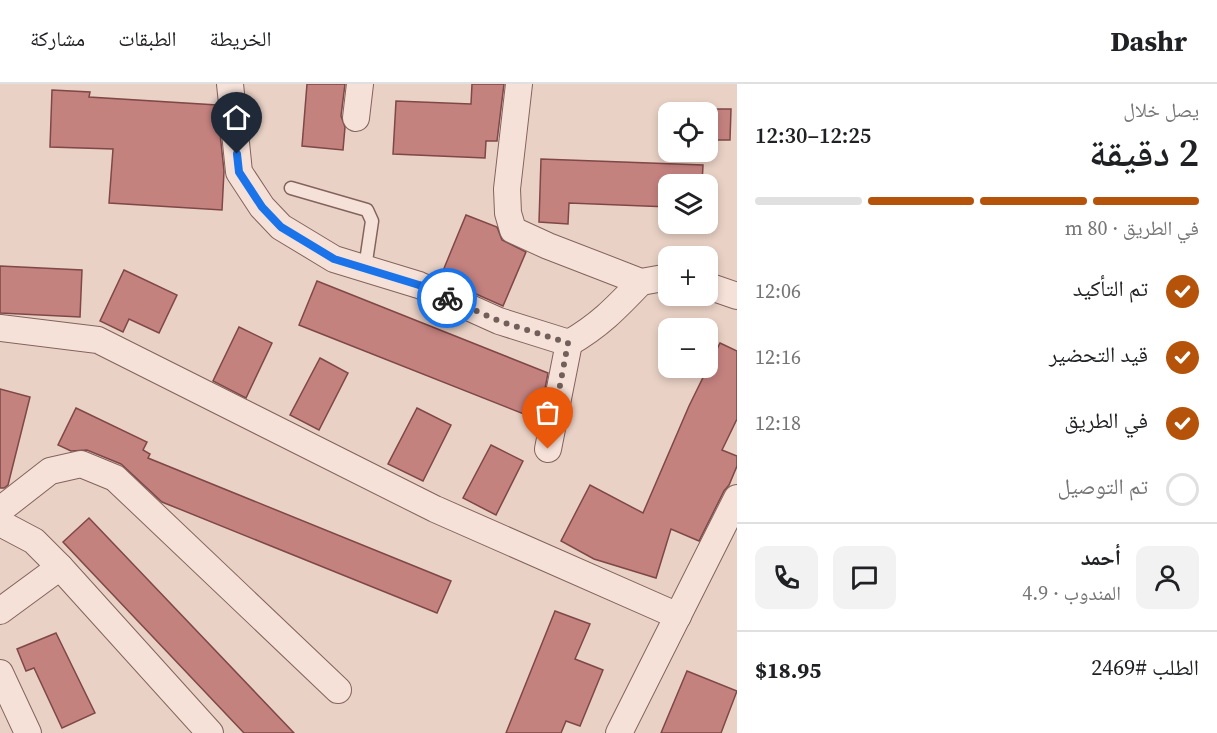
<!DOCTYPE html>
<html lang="ar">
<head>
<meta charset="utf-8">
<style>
	body { margin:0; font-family:"Source Serif 4","Noto Naskh Arabic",serif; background:#f2f2f2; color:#202124; direction:rtl; height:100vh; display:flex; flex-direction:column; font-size:22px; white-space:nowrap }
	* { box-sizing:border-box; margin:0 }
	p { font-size:20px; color:#757577 }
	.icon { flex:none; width:33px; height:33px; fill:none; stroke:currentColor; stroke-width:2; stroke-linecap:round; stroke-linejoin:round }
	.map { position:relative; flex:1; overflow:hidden; direction:ltr }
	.details { display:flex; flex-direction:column; background:#fff; width:480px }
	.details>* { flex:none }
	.fabs { position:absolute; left:658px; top:18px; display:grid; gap:12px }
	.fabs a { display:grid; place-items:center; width:60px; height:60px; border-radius:12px; background:#fff; box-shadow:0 3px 9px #0003; font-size:30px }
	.pin { position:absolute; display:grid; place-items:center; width:51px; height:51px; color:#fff; margin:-62px -26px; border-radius:50% 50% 50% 0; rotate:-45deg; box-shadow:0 0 6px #0007 }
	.pin .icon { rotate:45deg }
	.courier { position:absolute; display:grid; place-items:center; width:60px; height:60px; margin:-30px; border:4px solid #1a73e8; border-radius:50%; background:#fff; color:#222; box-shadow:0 2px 8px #0007 }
	.headline em { font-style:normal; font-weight:600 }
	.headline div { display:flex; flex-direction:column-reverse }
	.headline { display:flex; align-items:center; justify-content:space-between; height:102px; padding:0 18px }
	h1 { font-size:39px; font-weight:600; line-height:45px }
	.bar { display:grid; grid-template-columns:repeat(4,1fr); gap:9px 6px; align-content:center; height:72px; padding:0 18px }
	.bar i { height:8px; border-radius:4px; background:#e0e0e0 }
	.bar .on { background:#b45309 }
	.bar p { grid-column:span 4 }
	.line { display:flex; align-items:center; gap:15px; padding:0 18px; border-top:2px solid #e0e0e0 }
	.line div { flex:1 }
	.round { display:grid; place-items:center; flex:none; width:63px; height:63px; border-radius:12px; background:#f2f2f2 }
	ol { padding:0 18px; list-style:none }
	li { display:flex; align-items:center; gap:18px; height:66px }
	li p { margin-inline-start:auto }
	li .icon { padding:6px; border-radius:50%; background:#b45309; color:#fff; stroke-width:4 }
	li:last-child { color:#757577 }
	li i { width:33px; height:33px; border:3px solid #e0e0e0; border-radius:50% }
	header { display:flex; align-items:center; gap:36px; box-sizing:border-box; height:84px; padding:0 30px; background:#fff; border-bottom:2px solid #e0e0e0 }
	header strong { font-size:28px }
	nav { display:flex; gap:33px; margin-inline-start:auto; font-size:21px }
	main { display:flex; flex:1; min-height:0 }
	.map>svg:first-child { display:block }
	.building { fill:#c4827f; stroke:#7f4746; stroke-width:1.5 }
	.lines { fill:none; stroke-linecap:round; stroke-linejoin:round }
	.service-casing { stroke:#83635d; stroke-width:15 }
	.minor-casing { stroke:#83635d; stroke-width:28 }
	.service { stroke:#f5e1d8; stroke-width:12 }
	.minor { stroke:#f5e1d8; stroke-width:26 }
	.done { stroke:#735f5a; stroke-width:6; stroke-dasharray:0 10.8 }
	.route { stroke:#1a73e8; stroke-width:8 }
</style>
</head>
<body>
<header>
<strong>Dashr</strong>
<nav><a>الخريطة</a><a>الطبقات</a><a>مشاركة</a></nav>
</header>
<main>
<section class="details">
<div class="headline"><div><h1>2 دقيقة</h1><p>يصل خلال</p></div><em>12:25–12:30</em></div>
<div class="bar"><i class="on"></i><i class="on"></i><i class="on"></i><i></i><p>في الطريق · 80 m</p></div>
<ol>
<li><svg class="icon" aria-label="check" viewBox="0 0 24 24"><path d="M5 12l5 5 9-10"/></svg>تم التأكيد<p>12:06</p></li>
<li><svg class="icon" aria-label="check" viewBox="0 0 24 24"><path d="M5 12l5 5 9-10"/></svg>قيد التحضير<p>12:16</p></li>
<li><svg class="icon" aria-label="check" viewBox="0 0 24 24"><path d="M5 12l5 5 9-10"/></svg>في الطريق<p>12:18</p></li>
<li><i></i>تم التوصيل</li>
</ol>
<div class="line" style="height:108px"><a class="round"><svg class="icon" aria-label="person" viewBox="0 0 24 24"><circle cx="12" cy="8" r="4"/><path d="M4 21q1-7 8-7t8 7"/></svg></a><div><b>أحمد</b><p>المندوب · 4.9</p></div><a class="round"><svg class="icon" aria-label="chat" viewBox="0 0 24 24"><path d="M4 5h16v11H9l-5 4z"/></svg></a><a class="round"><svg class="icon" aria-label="phone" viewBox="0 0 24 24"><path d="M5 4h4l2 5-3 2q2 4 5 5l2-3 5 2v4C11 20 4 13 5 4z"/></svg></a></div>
<div class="line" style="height:78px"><div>الطلب #2469</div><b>$18.95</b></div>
</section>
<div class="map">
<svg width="737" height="649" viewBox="0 0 737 649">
	<rect width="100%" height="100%" fill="#e9d1c5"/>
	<g class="building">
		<polygon points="307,0 345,0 341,32 345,43 343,66 302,62"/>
		<polygon points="472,0 504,0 497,57 486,57 485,74 393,70 396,17 471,20"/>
		<polygon points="52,6 90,8 89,13 217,21 224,87 222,126 109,119 113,65 50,63"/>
		<polygon points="708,25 731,25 730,56 708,56"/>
		<polygon points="541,75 703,81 702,100 669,100 669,123 569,119 568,140 539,138"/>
		<polygon points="466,131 497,143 502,156 526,168 503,222 440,194"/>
		<polygon points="0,182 82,186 80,233 0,229"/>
		<polygon points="124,186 177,211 159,249 129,235 123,248 100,237"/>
		<polygon points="317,197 548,289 539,336 299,241"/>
		<polygon points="239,243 272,259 246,314 213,297"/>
		<polygon points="720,259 737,267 737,335 722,366 737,372 737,382 729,401 724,407 699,457 671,445 656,494 594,475 561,457 590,401 643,429 689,322"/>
		<polygon points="320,274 348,289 319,346 290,331"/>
		<polygon points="0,305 30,313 8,401 4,404 0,404"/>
		<polygon points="76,324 147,358 143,366 150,370 148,374 451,497 437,529 162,418 121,380 87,366 71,367 58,361"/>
		<polygon points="417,324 451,341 423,397 388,380"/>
		<polygon points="491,361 523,377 496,431 463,414"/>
		<polygon points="89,434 294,649 244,649 63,458"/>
		<polygon points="555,527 590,540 575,575 603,586 580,642 566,637 561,649 506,649"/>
		<polygon points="56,549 95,629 62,644 34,584 26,587 17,565"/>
		<polygon points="687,587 737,607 721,649 661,649"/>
	</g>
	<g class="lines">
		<g class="service-casing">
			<polyline id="service" points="291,104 367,126 372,137 365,184"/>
		</g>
		<g class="minor-casing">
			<g id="minor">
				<path d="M230,0l9,88 23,35 19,20 53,32 85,26 80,36 70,22c31,-18 47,-35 72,-61"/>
				<polyline points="519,0 507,105 508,129 513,146 548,162 641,198 669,193"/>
				<polyline points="356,34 360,0"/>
				<polyline points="708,202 737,212"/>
				<polyline points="0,244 98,256 435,425 678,532"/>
				<polyline points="548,365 569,259"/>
				<polyline points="0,426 50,387 81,380 115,394 338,606"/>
				<polyline points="0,439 34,457 60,483 210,649"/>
				<polyline points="0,527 60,483"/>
				<polyline points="0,589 28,649"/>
				<polyline points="619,649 737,414"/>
			</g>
		</g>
		<use href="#service" class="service"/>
		<use href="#minor" class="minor"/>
	</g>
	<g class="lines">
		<polyline class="done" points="447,214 499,237 568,259 548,365"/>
		<polyline class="route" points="237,70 239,88 262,123 281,143 334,175 419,201 447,214"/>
	</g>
</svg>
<div class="fabs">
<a><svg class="icon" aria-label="locate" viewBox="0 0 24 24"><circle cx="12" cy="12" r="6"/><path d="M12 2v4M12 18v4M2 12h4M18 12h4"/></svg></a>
<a><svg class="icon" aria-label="layers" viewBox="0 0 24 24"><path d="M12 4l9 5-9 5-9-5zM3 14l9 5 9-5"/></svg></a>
<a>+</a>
<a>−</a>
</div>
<div class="pin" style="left:548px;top:365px;background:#ea580c"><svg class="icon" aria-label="bag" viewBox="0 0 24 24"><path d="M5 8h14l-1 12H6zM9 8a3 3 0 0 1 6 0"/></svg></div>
<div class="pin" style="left:237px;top:70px;background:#1f2937"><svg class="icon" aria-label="home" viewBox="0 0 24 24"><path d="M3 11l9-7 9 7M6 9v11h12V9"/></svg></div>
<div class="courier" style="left:447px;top:214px"><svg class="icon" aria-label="bike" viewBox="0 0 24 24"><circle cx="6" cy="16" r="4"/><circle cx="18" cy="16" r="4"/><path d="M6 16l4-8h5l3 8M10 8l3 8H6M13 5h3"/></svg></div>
</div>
</main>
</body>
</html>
